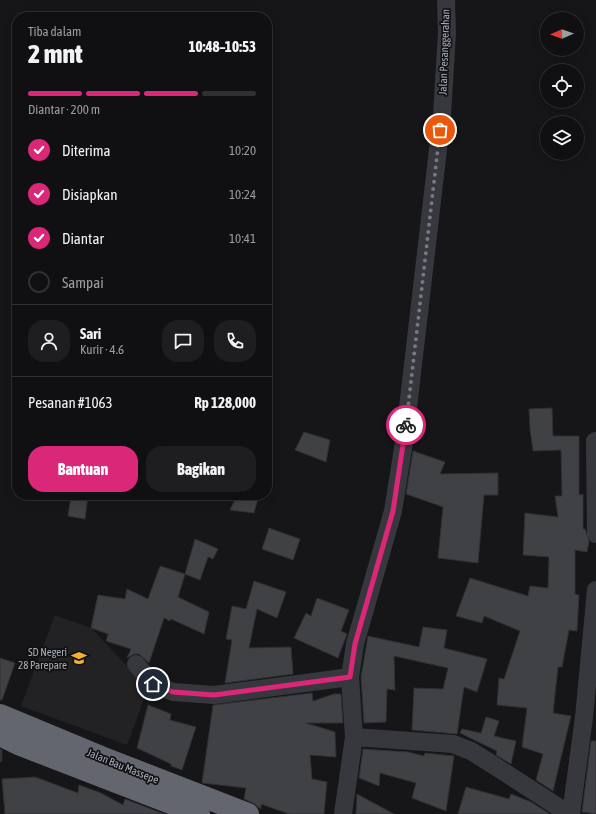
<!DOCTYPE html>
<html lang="id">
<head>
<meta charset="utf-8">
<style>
	body { margin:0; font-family:"Asap Condensed",sans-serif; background:#1e1e20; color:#f1f3f6; height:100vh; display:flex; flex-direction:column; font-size:15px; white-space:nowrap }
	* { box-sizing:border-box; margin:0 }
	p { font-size:13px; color:#9c9d9f }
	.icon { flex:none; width:22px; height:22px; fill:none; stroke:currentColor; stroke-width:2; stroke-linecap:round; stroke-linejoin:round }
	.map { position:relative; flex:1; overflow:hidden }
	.sheet { position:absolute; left:12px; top:12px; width:260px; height:488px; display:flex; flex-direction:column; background:#101012; border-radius:16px; box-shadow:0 2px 10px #0003,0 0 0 1px #303032 }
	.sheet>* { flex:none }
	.needle { width:26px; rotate:268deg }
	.controls { position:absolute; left:540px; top:12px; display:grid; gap:8px }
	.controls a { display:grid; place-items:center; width:44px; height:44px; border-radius:50%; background:#101012; box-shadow:0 2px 10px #0003,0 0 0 1px #303032; font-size:20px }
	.pin { position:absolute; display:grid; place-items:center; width:34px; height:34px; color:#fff; margin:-17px; border:2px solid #fff; border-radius:50%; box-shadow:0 1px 4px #0007 }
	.courier { position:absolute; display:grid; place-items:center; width:40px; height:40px; margin:-20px; border:3px solid #db2777; border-radius:50%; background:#fff; color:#222; box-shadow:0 1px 5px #0007 }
	.summary em { font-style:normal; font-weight:800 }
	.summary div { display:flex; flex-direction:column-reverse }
	.summary { display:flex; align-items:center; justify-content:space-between; height:68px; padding:0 16px }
	h1 { font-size:26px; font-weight:800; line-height:30px }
	.bar { display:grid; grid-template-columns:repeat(4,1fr); gap:6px 4px; align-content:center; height:48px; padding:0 16px }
	.bar i { height:5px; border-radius:3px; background:#303032 }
	.bar .on { background:#db2777 }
	.bar p { grid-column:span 4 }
	.line { display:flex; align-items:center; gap:10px; padding:0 16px; border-top:1px solid #303032 }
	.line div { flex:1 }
	.round { display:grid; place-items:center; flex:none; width:42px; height:42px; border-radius:16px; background:#1e1e20 }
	ol { padding:0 16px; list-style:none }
	li { display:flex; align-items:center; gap:12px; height:44px }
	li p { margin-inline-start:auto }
	li .icon { padding:4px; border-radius:50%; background:#db2777; color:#fff; stroke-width:4 }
	li:last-child { color:#9c9d9f }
	li i { width:22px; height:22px; border:2px solid #303032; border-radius:50% }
	.action { display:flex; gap:8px; margin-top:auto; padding:8px 16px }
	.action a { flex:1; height:46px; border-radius:16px; background:#db2777; color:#fff; font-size:16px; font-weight:800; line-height:46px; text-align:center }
	.action a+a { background:#1e1e20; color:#f1f3f6 }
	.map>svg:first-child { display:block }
	.built { fill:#222225 }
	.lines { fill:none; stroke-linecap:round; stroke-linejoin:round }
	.stream { stroke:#2c353c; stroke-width:4.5 }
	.building { fill:#404145; stroke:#303034 }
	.street { stroke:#37383d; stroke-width:18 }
	.highway { stroke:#63666e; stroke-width:22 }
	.done { stroke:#757880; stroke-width:4; stroke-dasharray:0 7.2 }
	.route { stroke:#db2777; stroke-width:5 }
	.labels { text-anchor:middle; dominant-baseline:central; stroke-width:3.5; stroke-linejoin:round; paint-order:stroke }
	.street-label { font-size:11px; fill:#a8adb8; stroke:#111113 }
	.poi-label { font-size:11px; fill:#a8adb8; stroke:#111113; text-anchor:end }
</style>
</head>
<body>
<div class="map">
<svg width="596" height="814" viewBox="0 0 596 814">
	<rect width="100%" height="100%" fill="#161618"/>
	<polygon class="built" points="55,615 91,628 148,688 127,745 21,706"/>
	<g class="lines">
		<polyline class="stream" points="0,760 0,751"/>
	</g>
	<g class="building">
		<polygon points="552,408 553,436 579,436 579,495 583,494 583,529 585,529 589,541 587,552 575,550 575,594 579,595 577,631 569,630 562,667 558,667 553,713 571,716 553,791 536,780 543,754 522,747 527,708 497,705 499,678 504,679 520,631 484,616 482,623 456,616 470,578 528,596 530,586 548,588 549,557 523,555 525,513 558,517 555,496 562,496 561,450 533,451 530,429 529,409"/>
		<polygon points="304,432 330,440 326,462 295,450"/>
		<polygon points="413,451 445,462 440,474 498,473 498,495 484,495 478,563 438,558 443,507 406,494"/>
		<polygon points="71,495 88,495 85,519 68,516"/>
		<polygon points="237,495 259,495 254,513 230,510"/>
		<polygon points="269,528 300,539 293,560 262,549"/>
		<polygon points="195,539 218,549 213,559 208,557 200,580 185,574"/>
		<polygon points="160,566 185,574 178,597 209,612 204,634 171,619 170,621 164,618 149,663 139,654 134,654 127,658 131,649 106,641 108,634 91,628 98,595 125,599 127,589 148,599"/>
		<polygon points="254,581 286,592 277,618 257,609 249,648 291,647 293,674 225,683 232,640 226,639 232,606 246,609"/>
		<polygon points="317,598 349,610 341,631 347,634 338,658 294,638 306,613 311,616"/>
		<polygon points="423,627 447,630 444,648 487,659 477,692 464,687 457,734 412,730 414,688 443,689 448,668 394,656 395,690 387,689 386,722 364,723 361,677 368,636 419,647"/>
		<polygon points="0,658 15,663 2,700 0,700"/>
		<polygon points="312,693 313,701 334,694 341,694 343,723 306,723 335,732 336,757 310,755 312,779 327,782 324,814 289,814 261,804 261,809 253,803 244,799 246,788 202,783 213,705"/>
		<polygon points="148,705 171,714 170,720 196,727 182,770 171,766 171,764 137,748"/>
		<polygon points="486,717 499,721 494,736 516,741 511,764 496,755 497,751 460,733 462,729 481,733"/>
		<polygon points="591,741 596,741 596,814 582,812"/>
		<polygon points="363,749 408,752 424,756 425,753 454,756 446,811 412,798 416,783 380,773 379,786 359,778"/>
		<polygon points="35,777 78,793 79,785 101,793 123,805 125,799 164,814 5,814 2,779"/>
		<polygon points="466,787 509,799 511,794 531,802 550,814 458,814"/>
		<polygon points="357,794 394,814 356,814"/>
	</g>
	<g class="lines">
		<g class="street">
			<polyline points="595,441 596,534"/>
			<polyline points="136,664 153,684 173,692 214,695 350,677"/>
			<polyline points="354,737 453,744 471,751 487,761 569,814"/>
			<polyline points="343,814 354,737 350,677 355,644 393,511 404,442 442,115 447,33 446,0"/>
			<polyline points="571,814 584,717 596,590"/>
		</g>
		<g class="highway">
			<polyline points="0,715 101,757 248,814"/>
			<polyline points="0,735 18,744 199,814"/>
		</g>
	</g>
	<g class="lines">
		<polyline class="done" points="406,425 440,130"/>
		<polyline class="route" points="153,684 173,692 214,695 350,677 355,644 393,511 406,425"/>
	</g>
	<defs>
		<g id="school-bare" transform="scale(1.2)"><path d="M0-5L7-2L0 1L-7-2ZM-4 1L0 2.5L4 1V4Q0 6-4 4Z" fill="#f2b134" stroke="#111113" stroke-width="2.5" paint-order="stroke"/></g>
	</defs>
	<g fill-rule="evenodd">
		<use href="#school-bare" x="79" y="658"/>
	</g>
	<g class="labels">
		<g class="street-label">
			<text transform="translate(444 52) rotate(-88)">Jalan Pesanggerahan</text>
			<text transform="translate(123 766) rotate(22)">Jalan Bau Massepe</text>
		</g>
		<g class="poi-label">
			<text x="67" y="652">SD Negeri<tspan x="67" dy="13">28 Parepare</tspan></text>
		</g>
	</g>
</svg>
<div class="controls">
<a><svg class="needle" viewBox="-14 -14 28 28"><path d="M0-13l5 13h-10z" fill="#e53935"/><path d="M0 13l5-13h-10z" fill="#9c9d9f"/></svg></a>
<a><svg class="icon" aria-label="locate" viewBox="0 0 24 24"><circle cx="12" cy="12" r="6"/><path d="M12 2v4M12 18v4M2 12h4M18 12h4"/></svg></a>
<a><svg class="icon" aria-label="layers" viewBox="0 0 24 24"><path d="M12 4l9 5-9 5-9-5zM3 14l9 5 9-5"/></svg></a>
</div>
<div class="pin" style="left:440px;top:130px;background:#ea580c"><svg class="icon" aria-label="bag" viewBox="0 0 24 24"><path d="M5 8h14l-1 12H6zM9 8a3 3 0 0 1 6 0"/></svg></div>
<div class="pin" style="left:153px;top:684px;background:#1f2937"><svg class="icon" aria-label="home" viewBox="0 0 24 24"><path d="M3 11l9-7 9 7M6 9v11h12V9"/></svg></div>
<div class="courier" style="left:406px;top:425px"><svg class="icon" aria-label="bike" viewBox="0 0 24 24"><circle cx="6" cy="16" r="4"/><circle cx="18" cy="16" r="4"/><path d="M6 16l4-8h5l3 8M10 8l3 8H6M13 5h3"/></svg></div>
<section class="sheet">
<div class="summary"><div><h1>2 mnt</h1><p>Tiba dalam</p></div><em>10:48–10:53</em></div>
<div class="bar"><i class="on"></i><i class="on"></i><i class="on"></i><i></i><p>Diantar · 200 m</p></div>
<ol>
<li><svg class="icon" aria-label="check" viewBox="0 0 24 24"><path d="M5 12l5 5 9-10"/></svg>Diterima<p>10:20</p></li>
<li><svg class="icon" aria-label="check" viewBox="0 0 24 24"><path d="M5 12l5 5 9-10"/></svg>Disiapkan<p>10:24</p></li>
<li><svg class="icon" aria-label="check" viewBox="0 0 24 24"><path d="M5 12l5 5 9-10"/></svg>Diantar<p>10:41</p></li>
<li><i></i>Sampai</li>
</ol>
<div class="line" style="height:72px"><a class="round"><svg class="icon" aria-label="person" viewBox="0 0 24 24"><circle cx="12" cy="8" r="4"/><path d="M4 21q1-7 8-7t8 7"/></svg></a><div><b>Sari</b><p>Kurir · 4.6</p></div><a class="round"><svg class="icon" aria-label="chat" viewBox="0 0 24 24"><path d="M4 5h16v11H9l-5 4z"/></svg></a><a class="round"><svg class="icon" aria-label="phone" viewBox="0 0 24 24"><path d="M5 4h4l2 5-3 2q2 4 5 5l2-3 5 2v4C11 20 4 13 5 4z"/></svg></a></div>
<div class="line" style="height:52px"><div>Pesanan #1063</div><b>Rp 128,000</b></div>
<div class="action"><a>Bantuan</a><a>Bagikan</a></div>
</section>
</div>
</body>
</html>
